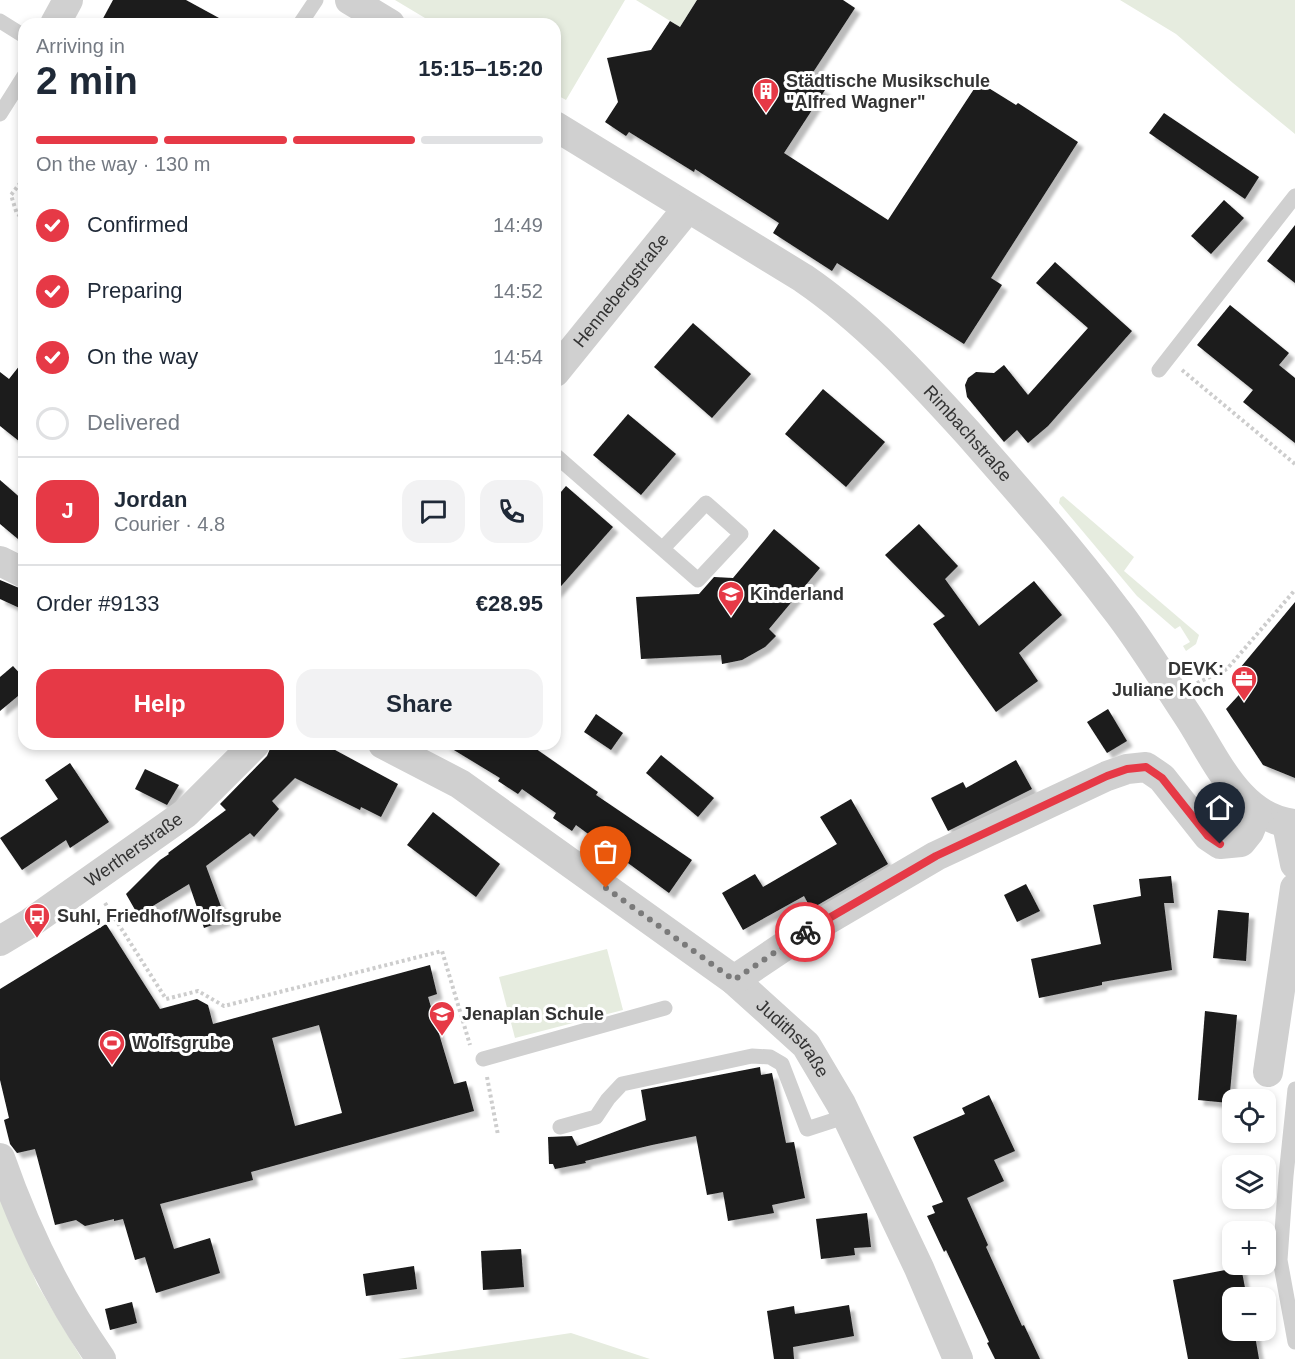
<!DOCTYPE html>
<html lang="en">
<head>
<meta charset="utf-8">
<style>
	body { margin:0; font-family:Helvetica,sans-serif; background:#f2f2f3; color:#1f2937; height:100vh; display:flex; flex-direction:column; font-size:22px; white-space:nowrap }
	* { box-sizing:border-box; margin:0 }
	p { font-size:20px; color:#747a83 }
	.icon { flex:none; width:33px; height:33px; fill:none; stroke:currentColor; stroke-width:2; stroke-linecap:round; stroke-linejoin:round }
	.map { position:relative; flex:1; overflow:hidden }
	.panel { position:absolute; left:18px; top:18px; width:543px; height:732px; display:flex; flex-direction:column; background:#fff; border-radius:18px; box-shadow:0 3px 9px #0003 }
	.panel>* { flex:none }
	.tools { position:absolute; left:1222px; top:1089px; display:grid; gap:12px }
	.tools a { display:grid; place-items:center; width:54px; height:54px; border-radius:12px; background:#fff; box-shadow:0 3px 9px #0003; font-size:30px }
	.pin { position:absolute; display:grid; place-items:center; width:51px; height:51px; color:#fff; margin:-62px -26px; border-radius:50% 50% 50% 0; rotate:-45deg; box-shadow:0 0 6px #0007 }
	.pin .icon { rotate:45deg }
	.courier { position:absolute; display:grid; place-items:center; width:60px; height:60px; margin:-30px; border:4px solid #e63946; border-radius:50%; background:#fff; color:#222; box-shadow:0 2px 8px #0007 }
	.headline em { font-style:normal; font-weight:700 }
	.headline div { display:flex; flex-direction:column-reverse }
	.headline { display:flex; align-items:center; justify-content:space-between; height:102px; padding:0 18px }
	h1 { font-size:39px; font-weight:700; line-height:45px }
	.bar { display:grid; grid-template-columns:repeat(4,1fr); gap:9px 6px; align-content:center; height:72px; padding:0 18px }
	.bar i { height:8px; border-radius:4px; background:#e0e1e3 }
	.bar .on { background:#e63946 }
	.bar p { grid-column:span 4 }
	.line { display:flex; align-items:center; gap:15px; padding:0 18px; border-top:2px solid #e0e1e3 }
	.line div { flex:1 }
	.round { display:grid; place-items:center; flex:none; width:63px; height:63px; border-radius:18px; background:#f2f2f3 }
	ol { padding:0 18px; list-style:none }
	li { display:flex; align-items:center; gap:18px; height:66px }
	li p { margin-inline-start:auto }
	li .icon { padding:6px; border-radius:50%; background:#e63946; color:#fff; stroke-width:4 }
	li:last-child { color:#747a83 }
	li i { width:33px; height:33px; border:3px solid #e0e1e3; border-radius:50% }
	.primary-button { display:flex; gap:12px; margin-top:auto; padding:12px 18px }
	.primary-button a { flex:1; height:69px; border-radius:18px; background:#e63946; color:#fff; font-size:24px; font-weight:700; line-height:69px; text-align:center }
	.primary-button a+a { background:#f2f2f3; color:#1f2937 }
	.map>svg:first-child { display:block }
	.green { fill:#e6ecdf }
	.building { fill:#1a1a1a; fill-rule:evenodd; filter:url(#shadow) }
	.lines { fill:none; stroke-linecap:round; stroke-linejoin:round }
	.path { stroke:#cdcdcd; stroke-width:4; stroke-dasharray:3 3; stroke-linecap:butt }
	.service { stroke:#d0d0d0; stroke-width:15 }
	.minor { stroke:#d0d0d0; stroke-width:30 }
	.done { stroke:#7a7a7a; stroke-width:6; stroke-dasharray:0 10.8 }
	.route { stroke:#e63946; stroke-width:8 }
	.labels { text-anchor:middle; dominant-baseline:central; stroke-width:6; stroke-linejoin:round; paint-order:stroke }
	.poi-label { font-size:18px; font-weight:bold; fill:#333; stroke:#fff; text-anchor:start }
	.street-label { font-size:18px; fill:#333; stroke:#fff }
</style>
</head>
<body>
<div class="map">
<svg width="1295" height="1359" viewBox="0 0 1295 1359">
	<defs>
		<filter id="shadow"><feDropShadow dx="5.5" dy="5.5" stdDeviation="1.5" flood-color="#0004"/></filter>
	</defs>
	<rect width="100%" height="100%" fill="#fff"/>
	<g class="green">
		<polygon points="395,0 625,0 566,100 555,94 555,24 435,24"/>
		<polygon points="636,0 697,0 680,27"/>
		<polygon points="1120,0 1295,0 1295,134 1233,83 1176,34"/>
		<polygon points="1063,496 1134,557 1124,571 1199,635 1196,644 1186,651 1183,646 1190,642 1180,626 1175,629 1137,596 1059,503 1060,498"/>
		<polygon points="607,949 623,1010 515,1038 499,977"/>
		<polygon points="0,1194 37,1284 82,1359 0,1359"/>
		<polygon points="571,1333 650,1359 398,1359"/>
	</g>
	<g class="building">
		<polygon points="113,0 186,0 230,24 100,24"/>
		<polygon points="697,0 843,0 855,8 808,80 825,90 784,153 888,220 974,89 987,87 1016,105 1018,103 1078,142 991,278 1002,285 964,344 837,263 832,271 773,233 779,223 695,169 694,172 629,132 626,136 605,122 618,102 607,58 651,50 670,21 680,27"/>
		<polygon points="1164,113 1259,177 1245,199 1149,133"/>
		<polygon points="1224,200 1244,218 1211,254 1191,236"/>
		<polygon points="1295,225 1295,283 1267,261"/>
		<polygon points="1055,262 1132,331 1048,426 1028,443 1017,430 1004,442 967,397 965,385 968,378 976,372 994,373 1004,365 1028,395 1088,328 1036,283"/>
		<polygon points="1230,305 1289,353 1279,365 1295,378 1295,443 1243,402 1253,390 1197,345"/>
		<polygon points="693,323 751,374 712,418 654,367"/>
		<polygon points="24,360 24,445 0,426 0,372 9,379"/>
		<polygon points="823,389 885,442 846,487 785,434"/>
		<polygon points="628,414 676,454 641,495 593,455"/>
		<polygon points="0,480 24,501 24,544 0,524"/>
		<polygon points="566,486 613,527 555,593 555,499"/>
		<polygon points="919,524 958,566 945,579 979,626 1034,581 1062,615 1019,653 1038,681 996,712 933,624 945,616 885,555"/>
		<polygon points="774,529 820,568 769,629 776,636 765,647 742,660 722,664 721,655 641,659 636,597 699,594 714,577 733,578"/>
		<polygon points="0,580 24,590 24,610 0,599"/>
		<polygon points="1295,602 1295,778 1263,765 1226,709 1248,685 1235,674"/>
		<polygon points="13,666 24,678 24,691 0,711 0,677"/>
		<polygon points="1108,709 1127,741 1107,753 1087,722"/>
		<polygon points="596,714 623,733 611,750 584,732"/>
		<polygon points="272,744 324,744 398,784 381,817 361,807 360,810 295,778 272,801 279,809 254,837 250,833 206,866 226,920 204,928 189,884 138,915 126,894 160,860 169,854 168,853 226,810 220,804 267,756"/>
		<polygon points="444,744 529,744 598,792 596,795 692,860 669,893 576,825 572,831 553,818 556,813 522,789 518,794 498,781 500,778"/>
		<polygon points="661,755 714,798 698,817 646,773"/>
		<polygon points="1016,760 1032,789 948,831 931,798 963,782 966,788"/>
		<polygon points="70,763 109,822 70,848 66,840 22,870 0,838 58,799 45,780"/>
		<polygon points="145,769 179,785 167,805 135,789"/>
		<polygon points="851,799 888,864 811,909 804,896 743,930 722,893 755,874 763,887 837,844 820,817"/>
		<polygon points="433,812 500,864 476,897 407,845"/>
		<polygon points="1171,876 1174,903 1164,903 1172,970 1102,982 1102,985 1039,998 1031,959 1101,944 1093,905 1141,896 1139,879"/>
		<polygon points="1026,884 1040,911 1017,922 1004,895"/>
		<polygon points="1218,910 1249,913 1246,961 1213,958"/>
		<path d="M106,924l54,85 37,-10 11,6 5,19 217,-59 7,29 -9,3 26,87 12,-3 8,30 -223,61 2,8 -93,24 14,45 36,-11 10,35 -64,20 -11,-36 -10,3 -12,-41 -9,2v-2l-29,7 -9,-6 -21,5 -20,-76 -18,4 -7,-9 -6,-24 5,-2 -9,-38v-91zM319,1025l23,88 -47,13 -23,-88z"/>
		<polygon points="1205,1011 1237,1015 1229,1103 1198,1100"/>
		<polygon points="760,1067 761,1075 772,1073 786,1143 794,1142 805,1198 772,1205 774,1213 728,1221 723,1192 707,1195 696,1136 652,1145 585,1161 586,1163 555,1169 553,1164 549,1164 548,1137 572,1136 577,1146 646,1120 641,1090"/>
		<polygon points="989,1095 1015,1151 994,1160 1004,1181 967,1198 988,1245 986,1247 1022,1326 1024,1325 1040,1359 995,1359 987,1343 989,1342 946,1250 944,1252 927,1216 935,1213 932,1206 943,1202 913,1137 965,1114 962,1108"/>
		<polygon points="867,1213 871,1247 854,1248 855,1255 821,1259 816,1219"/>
		<polygon points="521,1249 524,1287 483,1290 481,1251"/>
		<polygon points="414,1266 417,1289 366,1296 363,1274"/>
		<polygon points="1241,1267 1247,1298 1233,1298 1233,1330 1254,1330 1259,1359 1188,1359 1173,1280"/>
		<polygon points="132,1302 137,1323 110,1330 105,1309"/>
		<polygon points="849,1305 854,1336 793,1347 794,1359 774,1359 767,1311 794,1306 795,1314"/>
	</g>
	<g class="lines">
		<g class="path">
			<polyline points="24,178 11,195 17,214 24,218"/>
			<polyline points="1182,370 1295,464"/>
			<polyline points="1197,683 1227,669 1295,590"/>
			<polyline points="105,903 166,999 198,991 224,1006 442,951 470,1045"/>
			<polyline points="487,1077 498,1135"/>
		</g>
		<g class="service">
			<polyline points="0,21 24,36"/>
			<polyline points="300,24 316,0"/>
			<polyline points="0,114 24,76"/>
			<polyline points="1159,370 1295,196"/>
			<polyline points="555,455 698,580 741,534 706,503 664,547"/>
			<polyline points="483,1059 665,1008"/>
			<polyline points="1295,1089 1286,1176 1280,1260 1295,1342"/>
			<polyline points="560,1127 596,1117 608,1099 622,1084 752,1056 770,1057 782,1064 807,1129 847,1116"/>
		</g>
		<g class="minor">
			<polyline points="350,0 390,24"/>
			<polyline points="55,24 68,0"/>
			<path id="s1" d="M555,126l248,152c63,43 114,99 165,155 50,57 100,113 146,174 27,34 50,73 74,109 27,41 51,103 107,108"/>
			<path id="s2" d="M555,372l132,-163"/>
			<polyline points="0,561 24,573"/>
			<path id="s3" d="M383,744l77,40 274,196 72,65 35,59 78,164 39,91"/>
			<polyline points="1287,824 1295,864"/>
			<path id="s4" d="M0,941l30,-18 156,-110 69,-69"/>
			<polyline points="734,980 798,937 936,856 1107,776 1127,769 1146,767 1162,778 1208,836 1220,844 1241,842 1249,832 1257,812"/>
			<polyline points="1268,1072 1295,888"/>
			<path d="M0,1158c24,69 59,141 101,201"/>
		</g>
	</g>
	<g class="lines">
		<polyline class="done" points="606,888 734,980 805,932"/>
		<polyline class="route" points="805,932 936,856 1107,776 1127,769 1146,767 1162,778 1208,836 1220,844"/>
	</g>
	<defs>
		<g id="building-pin" transform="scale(1.35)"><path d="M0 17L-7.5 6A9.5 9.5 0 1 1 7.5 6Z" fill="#e63946" stroke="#fff"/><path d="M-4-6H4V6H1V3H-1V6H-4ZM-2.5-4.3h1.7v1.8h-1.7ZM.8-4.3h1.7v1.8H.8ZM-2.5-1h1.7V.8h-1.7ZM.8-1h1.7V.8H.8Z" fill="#fff"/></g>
		<g id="school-pin" transform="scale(1.35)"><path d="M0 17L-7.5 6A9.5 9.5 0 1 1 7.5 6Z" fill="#e63946" stroke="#fff"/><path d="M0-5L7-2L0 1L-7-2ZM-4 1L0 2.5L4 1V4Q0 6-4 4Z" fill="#fff"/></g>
		<g id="office-pin" transform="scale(1.35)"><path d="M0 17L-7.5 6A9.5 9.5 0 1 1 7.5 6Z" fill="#e63946" stroke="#fff"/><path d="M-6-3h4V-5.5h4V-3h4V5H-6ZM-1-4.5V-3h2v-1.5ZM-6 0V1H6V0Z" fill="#fff"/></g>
		<g id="bus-pin" transform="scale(1.35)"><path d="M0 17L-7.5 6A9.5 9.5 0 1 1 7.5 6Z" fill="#e63946" stroke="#fff"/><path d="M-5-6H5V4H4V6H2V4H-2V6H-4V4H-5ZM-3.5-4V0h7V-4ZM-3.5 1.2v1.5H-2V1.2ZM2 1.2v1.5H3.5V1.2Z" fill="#fff"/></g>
		<g id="stadium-pin" transform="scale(1.35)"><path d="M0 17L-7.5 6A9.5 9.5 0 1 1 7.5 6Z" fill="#e63946" stroke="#fff"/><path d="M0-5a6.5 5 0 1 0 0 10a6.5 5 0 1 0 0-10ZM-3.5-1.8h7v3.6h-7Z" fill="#fff"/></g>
	</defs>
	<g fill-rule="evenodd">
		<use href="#building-pin" x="766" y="91"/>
		<use href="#school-pin" x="731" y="594"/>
		<use href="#office-pin" x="1244" y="679"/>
		<use href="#bus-pin" x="37" y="916"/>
		<use href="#school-pin" x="442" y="1014"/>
		<use href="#stadium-pin" x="112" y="1043"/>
	</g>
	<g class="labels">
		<g class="poi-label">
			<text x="786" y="81">Städtische Musikschule<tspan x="786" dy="21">"Alfred Wagner"</tspan></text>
			<text x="750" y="594">Kinderland</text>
			<text x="1224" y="669" text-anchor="end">DEVK:<tspan x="1224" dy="21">Juliane Koch</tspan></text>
			<text x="57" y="916">Suhl, Friedhof/Wolfsgrube</text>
			<text x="462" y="1014">Jenaplan Schule</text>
			<text x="132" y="1043">Wolfsgrube</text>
		</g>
		<g class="street-label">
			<text stroke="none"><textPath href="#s2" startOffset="105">Hennebergstraße</textPath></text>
			<text stroke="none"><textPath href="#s1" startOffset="518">Rimbachstraße</textPath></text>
			<text stroke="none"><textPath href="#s4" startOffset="162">Wertherstraße</textPath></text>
			<text stroke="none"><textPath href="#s3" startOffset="507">Judithstraße</textPath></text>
		</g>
	</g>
</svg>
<div class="tools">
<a><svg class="icon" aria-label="locate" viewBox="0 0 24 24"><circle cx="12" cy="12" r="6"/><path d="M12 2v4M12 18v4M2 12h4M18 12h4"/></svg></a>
<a><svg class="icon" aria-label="layers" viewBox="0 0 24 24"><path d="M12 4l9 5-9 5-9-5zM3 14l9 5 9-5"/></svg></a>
<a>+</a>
<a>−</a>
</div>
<div class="pin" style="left:606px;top:888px;background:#ea580c"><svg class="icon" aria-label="bag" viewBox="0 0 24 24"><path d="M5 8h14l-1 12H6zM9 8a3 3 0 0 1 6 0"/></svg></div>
<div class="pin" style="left:1220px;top:844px;background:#1f2937"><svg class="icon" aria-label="home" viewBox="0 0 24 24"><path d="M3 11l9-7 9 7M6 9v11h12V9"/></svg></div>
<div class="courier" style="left:805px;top:932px"><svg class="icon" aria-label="bike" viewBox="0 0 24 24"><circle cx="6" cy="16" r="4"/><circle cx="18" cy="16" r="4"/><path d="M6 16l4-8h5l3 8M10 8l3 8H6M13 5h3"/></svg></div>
<section class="panel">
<div class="headline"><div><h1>2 min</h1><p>Arriving in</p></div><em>15:15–15:20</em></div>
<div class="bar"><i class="on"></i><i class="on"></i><i class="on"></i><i></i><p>On the way · 130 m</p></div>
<ol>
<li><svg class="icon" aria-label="check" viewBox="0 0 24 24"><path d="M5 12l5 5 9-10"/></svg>Confirmed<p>14:49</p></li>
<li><svg class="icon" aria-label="check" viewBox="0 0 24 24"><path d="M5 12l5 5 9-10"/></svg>Preparing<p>14:52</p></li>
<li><svg class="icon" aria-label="check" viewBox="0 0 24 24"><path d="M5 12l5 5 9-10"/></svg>On the way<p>14:54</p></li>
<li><i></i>Delivered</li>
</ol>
<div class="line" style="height:108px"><b class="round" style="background:#e63946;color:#fff">J</b><div><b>Jordan</b><p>Courier · 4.8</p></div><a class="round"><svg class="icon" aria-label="chat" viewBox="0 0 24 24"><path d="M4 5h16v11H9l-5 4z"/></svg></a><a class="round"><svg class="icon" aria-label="phone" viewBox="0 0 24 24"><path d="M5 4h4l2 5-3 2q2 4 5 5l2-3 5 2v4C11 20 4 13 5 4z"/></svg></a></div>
<div class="line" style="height:78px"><div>Order #9133</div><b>€28.95</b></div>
<div class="primary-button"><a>Help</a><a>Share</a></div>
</section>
</div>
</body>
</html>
